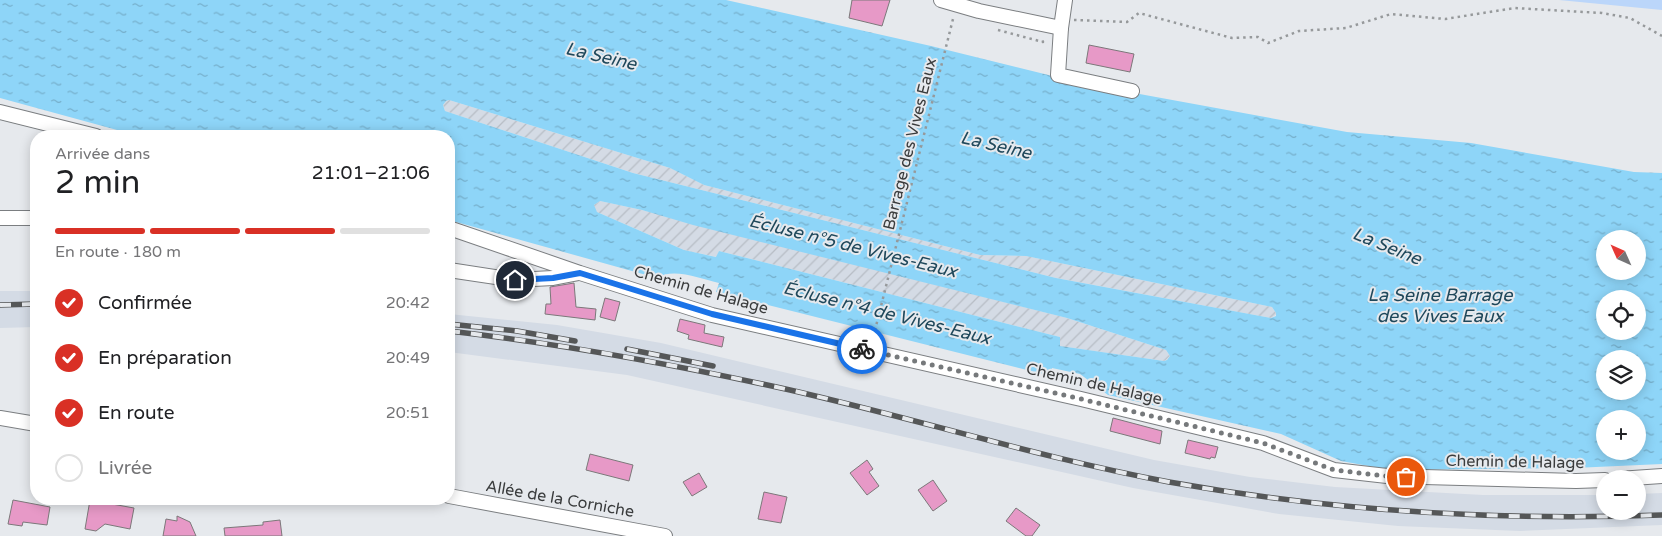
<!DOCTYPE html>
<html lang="fr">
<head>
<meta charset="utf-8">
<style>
	body { margin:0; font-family:"Varela Round",sans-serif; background:#f2f2f2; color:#202124; height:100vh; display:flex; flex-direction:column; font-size:19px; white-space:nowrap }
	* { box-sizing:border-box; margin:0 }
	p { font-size:16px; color:#757577 }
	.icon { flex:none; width:28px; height:28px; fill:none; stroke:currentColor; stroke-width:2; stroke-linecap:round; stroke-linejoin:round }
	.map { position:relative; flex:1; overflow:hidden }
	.details { position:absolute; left:30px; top:130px; width:425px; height:375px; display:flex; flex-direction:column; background:#fff; border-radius:20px; box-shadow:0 2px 12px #0003 }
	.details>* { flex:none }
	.needle { width:32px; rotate:315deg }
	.fabs { position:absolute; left:1596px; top:230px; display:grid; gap:10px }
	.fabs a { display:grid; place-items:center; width:50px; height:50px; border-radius:50%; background:#fff; box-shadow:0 2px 12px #0003; font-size:25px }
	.pin { position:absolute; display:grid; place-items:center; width:42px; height:42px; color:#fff; margin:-21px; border:2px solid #fff; border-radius:50%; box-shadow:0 1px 5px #0007 }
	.courier { position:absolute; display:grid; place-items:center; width:50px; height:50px; margin:-25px; border:4px solid #1a73e8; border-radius:50%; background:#fff; color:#222; box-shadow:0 1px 6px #0007 }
	.overview em { font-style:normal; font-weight:600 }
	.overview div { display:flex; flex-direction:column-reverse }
	.overview { display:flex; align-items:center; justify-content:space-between; height:85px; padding:0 25px }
	h1 { font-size:32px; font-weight:600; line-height:38px }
	.bar { display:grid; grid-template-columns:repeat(4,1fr); gap:8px 5px; align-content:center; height:60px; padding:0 25px }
	.bar i { height:6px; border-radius:4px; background:#e0e0e0 }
	.bar .current { background:#d93025 }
	.bar p { grid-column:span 4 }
	ol { padding:0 25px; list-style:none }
	li { display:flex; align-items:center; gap:15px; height:55px }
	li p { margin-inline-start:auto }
	li .icon { padding:5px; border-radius:50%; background:#d93025; color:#fff; stroke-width:4 }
	li:last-child { color:#757577 }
	li i { width:28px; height:28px; border:2px solid #e0e0e0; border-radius:50% }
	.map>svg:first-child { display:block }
	.built { fill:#d4dbe5 }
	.industrial { fill:url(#industrial-furrows) }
	.green { fill:#bbd6fa }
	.water { fill:url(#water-ripples); fill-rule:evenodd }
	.building { fill:#e799c7; stroke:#7c787a }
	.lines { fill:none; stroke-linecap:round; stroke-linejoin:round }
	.street-casing { stroke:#7b7e81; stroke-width:16 }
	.path { stroke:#96999b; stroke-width:2.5; stroke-dasharray:2.5 4; stroke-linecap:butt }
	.street { stroke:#fff; stroke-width:14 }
	.rail-casing { stroke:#555758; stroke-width:5.5 }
	.rail { stroke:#e6e9ed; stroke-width:4; stroke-dasharray:11; stroke-linecap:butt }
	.path-bridge { stroke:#96999b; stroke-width:2.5; stroke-dasharray:2.5 4; stroke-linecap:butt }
	.done { stroke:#76797b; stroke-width:5; stroke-dasharray:0 9 }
	.route { stroke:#1a73e8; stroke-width:6 }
	.labels { text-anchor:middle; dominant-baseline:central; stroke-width:4; stroke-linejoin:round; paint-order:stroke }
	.street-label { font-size:16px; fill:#3a3c3d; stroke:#e6e9ed }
	.water-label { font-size:18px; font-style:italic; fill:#1f485b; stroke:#e6e9ed }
</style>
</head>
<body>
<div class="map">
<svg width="1662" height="536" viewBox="0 0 1662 536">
	<defs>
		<pattern id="industrial-furrows" width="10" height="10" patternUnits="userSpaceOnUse" patternTransform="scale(1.25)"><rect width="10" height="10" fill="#d4dbe5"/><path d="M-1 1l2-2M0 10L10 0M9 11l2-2" fill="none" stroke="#b7bdc5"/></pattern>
		<pattern id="water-ripples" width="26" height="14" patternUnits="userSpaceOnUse" patternTransform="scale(1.25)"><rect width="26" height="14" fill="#8ed5f8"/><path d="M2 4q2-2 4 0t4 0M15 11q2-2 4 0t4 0" fill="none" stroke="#75aeca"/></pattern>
	</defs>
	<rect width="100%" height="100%" fill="#e6e9ed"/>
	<g class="built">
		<polygon points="0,291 36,291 36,327 0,328"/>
		<polygon points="449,314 557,325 661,343 1154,460 1250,477 1335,487 1483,495 1605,495 1605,511 1638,511 1638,494 1662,493 1662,525 1520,531 1398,526 1279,514 1133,488 627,375 449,352"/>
	</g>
	<g class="industrial">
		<polygon points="449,100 670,168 704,185 980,255 1026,256 1272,307 1276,313 1276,315 1271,318 1056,278 633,173 445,111 443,105 446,101"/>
		<polygon points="600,201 642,210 1067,318 1166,350 1170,356 1166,360 1164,361 1059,346 1060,337 719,251 717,257 684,250 597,212 595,210 594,205"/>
	</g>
	<polygon class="green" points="1559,0 1662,0 1662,10"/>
	<path class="water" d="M0,0h726l205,46 154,38 262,48 124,11 163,29 28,1v291l-88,4 -183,2 -50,-9 -60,-27 -173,-39 -28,-21 -28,-6 -1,8 -335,-84 3,-9c-18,-4 -46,-16 -62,-5l-208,-58v-84h-310l-139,-38zM449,100l221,68 34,17 276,70 46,1 246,51 4,6v3l-5,2 -215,-40 -423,-105 -188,-62 -2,-6 3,-4zM600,201l42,9 51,15 374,93 99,32 4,6 -3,4 -3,1 -104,-15v-9l-341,-86 -3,6 -32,-7 -87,-38 -3,-7zM1605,239h33v32h-33zM1605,299h33v32h-33zM1605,359h33v32h-33zM1605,419h33v32h-33z"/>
	<g class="building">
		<polygon points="852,0 890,0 882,26 849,18"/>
		<polygon points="1089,45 1134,54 1130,72 1086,63"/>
		<polygon points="574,283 576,307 596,309 595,320 545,314 546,304 551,304 550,287"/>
		<polygon points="605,298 620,302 615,321 600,317"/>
		<polygon points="680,319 705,325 704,333 724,337 722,347 688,339 689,335 677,331"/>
		<polygon points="1113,418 1162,431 1160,444 1110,431"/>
		<polygon points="1188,440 1218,447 1215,458 1211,457 1210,459 1185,453"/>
		<polygon points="590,454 633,465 629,481 586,470"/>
		<polygon points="867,460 873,469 869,472 879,486 867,495 850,473"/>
		<polygon points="699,473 707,487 692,496 683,482"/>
		<polygon points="933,480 947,501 933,511 918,490"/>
		<polygon points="764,492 787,497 781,523 758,519"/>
		<polygon points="13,500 50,507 47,525 23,522 22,526 8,524"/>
		<polygon points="90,500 134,508 130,529 105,524 96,531 85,529"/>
		<polygon points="1016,508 1040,525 1032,536 1026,536 1006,521"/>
		<polygon points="177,516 190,522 196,536 163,536 166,519 177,521"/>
		<polygon points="280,520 282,536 225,536 224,528 263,525 263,522"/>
	</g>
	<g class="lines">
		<g class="street-casing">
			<g id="street">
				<polyline points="941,0 979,11 1061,28"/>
				<polyline points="1065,0 1061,28 1058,75 1132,91"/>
				<polyline points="0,112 96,136"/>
				<polyline points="0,218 36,218"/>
				<polyline points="449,228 580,273 712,315 1081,399 1263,443 1334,470 1387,476 1576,481 1605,480"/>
				<polyline points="449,270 515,280 553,278 579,273"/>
				<polyline points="0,418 36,424"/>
				<polyline points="1618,479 1662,476"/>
				<polyline points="449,496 665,536"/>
			</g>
		</g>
		<g class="path">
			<polyline points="1074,20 1127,22 1139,13 1232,38 1258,37 1268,43 1299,31 1346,28 1391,14 1445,19 1515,8 1602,13 1630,18 1662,36"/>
			<polyline points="998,30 1043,42 1042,37"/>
		</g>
		<use href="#street" class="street"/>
		<g class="rail-casing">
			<g id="rail">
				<polyline points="0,305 36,304"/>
				<polyline points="449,324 517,331 575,341"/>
				<path d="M449,331c115,13 228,34 341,59 127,29 251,68 379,92 163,29 327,39 493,33"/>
				<polyline points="627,349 713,366"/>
			</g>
		</g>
		<use href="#rail" class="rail"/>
		<polyline class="path-bridge" points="867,362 953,19"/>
	</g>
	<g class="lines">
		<polyline class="done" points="862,349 1081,399 1263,443 1334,470 1386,476 1406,477"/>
		<polyline class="route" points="515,280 553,278 580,273 712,314 862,349"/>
	</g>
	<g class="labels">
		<g class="street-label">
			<text transform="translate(910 144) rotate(-76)">Barrage des Vives Eaux</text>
			<text transform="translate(701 290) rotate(16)">Chemin de Halage</text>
			<text transform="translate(1094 384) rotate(13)">Chemin de Halage</text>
			<text transform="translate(1515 462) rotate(1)">Chemin de Halage</text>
			<text transform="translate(560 499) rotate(10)">Allée de la Corniche</text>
		</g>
		<g class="water-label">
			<text transform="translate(601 56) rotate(13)">La Seine</text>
			<text transform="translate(996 145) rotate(13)">La Seine</text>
			<text transform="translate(853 246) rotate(14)">Écluse n°5 de Vives-Eaux</text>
			<text transform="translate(1387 246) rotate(22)">La Seine</text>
			<text x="1440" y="295">La Seine Barrage<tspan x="1440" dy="21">des Vives Eaux</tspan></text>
			<text transform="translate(887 313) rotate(14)">Écluse n°4 de Vives-Eaux</text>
		</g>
	</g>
</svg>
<div class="fabs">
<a><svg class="needle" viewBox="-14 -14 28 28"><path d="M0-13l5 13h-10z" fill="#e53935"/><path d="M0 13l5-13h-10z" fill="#757577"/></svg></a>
<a><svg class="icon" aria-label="locate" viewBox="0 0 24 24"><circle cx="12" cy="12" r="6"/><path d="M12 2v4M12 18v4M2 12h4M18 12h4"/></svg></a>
<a><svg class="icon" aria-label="layers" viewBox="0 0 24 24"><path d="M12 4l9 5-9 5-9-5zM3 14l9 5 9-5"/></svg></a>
<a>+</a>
<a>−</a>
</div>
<div class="pin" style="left:1406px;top:477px;background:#ea580c"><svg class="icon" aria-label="bag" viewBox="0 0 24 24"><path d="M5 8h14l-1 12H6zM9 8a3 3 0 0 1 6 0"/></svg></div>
<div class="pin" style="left:515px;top:280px;background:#1f2937"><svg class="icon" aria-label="home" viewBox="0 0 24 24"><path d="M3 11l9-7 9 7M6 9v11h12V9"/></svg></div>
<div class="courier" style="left:862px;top:349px"><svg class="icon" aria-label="bike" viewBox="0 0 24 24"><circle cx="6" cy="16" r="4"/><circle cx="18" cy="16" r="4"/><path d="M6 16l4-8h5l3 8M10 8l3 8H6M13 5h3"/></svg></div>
<section class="details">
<div class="overview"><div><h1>2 min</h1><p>Arrivée dans</p></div><em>21:01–21:06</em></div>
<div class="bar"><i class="current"></i><i class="current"></i><i class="current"></i><i></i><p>En route · 180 m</p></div>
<ol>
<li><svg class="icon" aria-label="check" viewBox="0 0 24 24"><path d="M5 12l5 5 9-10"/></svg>Confirmée<p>20:42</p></li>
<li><svg class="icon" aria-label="check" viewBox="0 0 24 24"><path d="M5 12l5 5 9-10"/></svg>En préparation<p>20:49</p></li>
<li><svg class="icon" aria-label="check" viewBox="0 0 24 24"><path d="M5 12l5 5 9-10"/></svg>En route<p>20:51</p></li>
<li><i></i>Livrée</li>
</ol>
</section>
</div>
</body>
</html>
